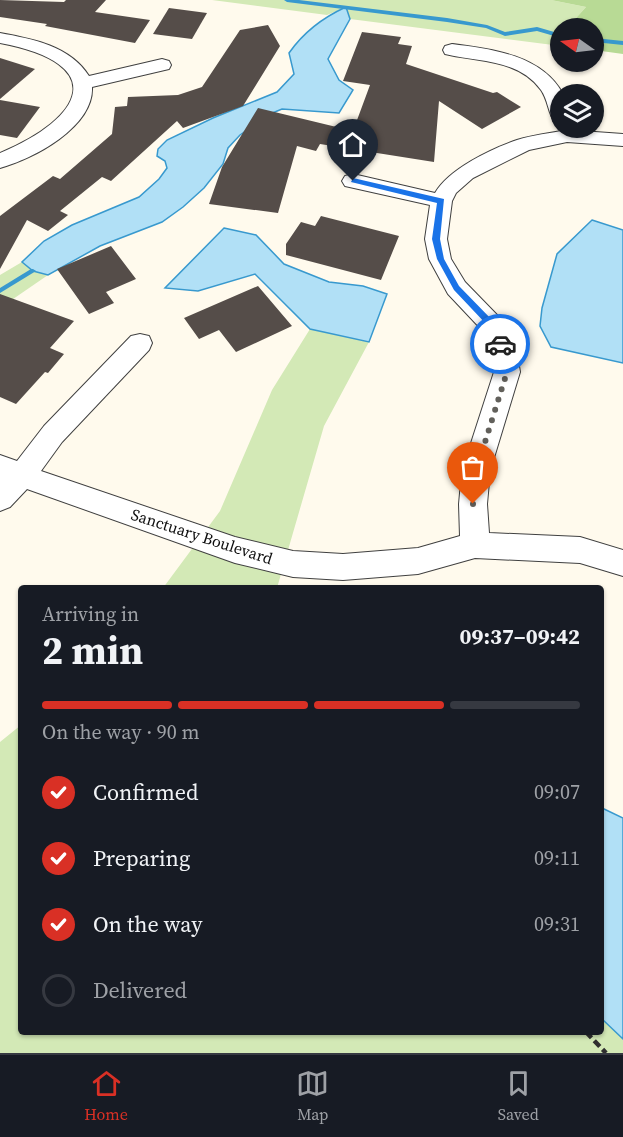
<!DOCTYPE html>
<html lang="en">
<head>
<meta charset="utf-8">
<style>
	body { margin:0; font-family:"Source Serif 4",serif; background:#20242c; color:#f1f3f6; height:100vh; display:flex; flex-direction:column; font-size:22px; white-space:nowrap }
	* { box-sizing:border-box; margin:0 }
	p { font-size:20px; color:#9ea1a6 }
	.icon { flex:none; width:33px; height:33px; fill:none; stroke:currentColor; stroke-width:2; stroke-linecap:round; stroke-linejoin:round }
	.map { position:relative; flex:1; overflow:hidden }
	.panel { position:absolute; left:18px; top:585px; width:586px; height:450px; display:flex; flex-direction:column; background:#171b24; border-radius:6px; box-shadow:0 2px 4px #0004 }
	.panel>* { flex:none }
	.needle { width:39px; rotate:284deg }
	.tools { position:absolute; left:550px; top:18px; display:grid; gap:12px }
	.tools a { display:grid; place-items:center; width:54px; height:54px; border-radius:50%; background:#171b24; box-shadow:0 2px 4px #0004; font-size:30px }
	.pin { position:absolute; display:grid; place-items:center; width:51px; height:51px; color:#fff; margin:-62px -26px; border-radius:50% 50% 50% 0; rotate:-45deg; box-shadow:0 0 6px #0007 }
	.pin .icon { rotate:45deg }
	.courier { position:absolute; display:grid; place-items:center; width:60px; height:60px; margin:-30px; border:4px solid #1a73e8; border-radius:50%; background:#fff; color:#222; box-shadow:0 2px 8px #0007 }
	.summary em { font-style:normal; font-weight:700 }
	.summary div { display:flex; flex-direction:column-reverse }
	.summary { display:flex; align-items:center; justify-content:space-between; height:102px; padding:0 24px }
	h1 { font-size:39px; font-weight:700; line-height:45px }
	.bar { display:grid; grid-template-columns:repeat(4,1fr); gap:9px 6px; align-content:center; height:72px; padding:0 24px }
	.bar i { height:8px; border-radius:4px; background:#363941 }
	.bar .selected { background:#d93025 }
	.bar p { grid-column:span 4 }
	ol { padding:0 24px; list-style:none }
	li { display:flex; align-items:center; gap:18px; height:66px }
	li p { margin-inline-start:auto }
	li .icon { padding:6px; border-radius:50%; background:#d93025; color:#fff; stroke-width:4 }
	li:last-child { color:#9ea1a6 }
	li i { width:33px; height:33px; border:3px solid #363941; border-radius:50% }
	.tabs { display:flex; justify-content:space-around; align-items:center; height:84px; border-top:2px solid #363941; background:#171b24; font-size:16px; color:#9ea1a6 }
	.tabs a { display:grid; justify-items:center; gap:3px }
	.tabs .selected { color:#d93025 }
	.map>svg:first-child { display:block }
	.green { fill:#d3e9b6 }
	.forest { fill:#b8da95 }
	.water { fill:#b1e0f6; stroke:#3899ce; stroke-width:1.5 }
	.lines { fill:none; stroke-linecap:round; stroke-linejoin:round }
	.stream { fill:#3899ce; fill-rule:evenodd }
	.building { fill:#554d49 }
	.minor-casing { stroke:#404040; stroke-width:2 }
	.path { stroke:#2f2f2f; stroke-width:4.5; stroke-dasharray:8 4; stroke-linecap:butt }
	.minor { fill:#fff; fill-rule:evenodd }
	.route { fill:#1a73e8 }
	.done { stroke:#62605b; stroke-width:6; stroke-dasharray:0 10.8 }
	.labels { text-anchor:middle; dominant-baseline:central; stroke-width:6; stroke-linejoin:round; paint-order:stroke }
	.street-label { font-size:16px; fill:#0d0d0d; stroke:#fff }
</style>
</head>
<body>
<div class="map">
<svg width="623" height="1053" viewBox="0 0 623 1053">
	<rect width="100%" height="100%" fill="#fffaed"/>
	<g class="green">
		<polygon points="212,0 551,0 586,7 567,28 561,28 561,36 553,45 350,19 346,7 327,15"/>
		<polygon points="22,262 33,271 48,275 0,308 0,275"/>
		<polygon points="310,329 369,342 324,426 277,588 163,588 220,511 272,390"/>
		<polygon points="21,725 21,1032 602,1032 602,1019 623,1039 623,1053 0,1053 0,742"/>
	</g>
	<polygon class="forest" points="551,0 623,0 623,54 594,50 594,28 567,28 586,7"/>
	<g class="water">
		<path d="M346,7l4,12 -22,40 11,21 14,10 -14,23 -57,-4 -12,5 -30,21 -12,13 -5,16 -19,24 -21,19 -21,15 -62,24 -52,29 -15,-4 -11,-9 22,-21 28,-16 67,-28 20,-18 8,-11 -2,-7 -8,-5 1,-7 9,-9 46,-22 64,-26 17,-18 -5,-21c14,-20 35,-36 57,-46z"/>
		<polygon points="592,220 623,230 623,363 551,347 540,326 542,308 557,254"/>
		<polygon points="224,228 256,235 284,264 329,282 363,286 387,294 369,342 310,329 255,274 198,291 165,288"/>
		<polygon points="602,808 623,818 623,1039 602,1019"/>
	</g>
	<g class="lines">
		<g class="stream">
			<polygon points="284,0 299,0 447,18 487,25 505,32 537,27 561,34 561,38 537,31 505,36 486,28 447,22 287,2"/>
			<polygon points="594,38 623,41 623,45 594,42"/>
			<polygon points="31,269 33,269 36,271 0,293 0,288"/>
		</g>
	</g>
	<g class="building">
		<polygon points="0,0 64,2 66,0 106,0 95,12 150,20 135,43 45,26 47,24 0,17"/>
		<polygon points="169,8 207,13 192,39 153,34"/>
		<polygon points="268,25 280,46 243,106 183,128 177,121 111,181 102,177 60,211 68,215 48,231 27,220 0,269 0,216 53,176 60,179 112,134 115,107 127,106 128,97 178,95 202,87 240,30"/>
		<polygon points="362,32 401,37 398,44 412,46 406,64 493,93 497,92 521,107 482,129 439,101 434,162 320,144 316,151 297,146 278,213 209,204 222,167 258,108 353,131 370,85 343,81"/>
		<polygon points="0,58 35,69 0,99"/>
		<polygon points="0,100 40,107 17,138 0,135"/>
		<polygon points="321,216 399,236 381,280 286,255 286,244 301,222 315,226"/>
		<polygon points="111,246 136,279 106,292 114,303 89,314 57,269"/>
		<polygon points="258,286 292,326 236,352 219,330 199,339 184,318"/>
		<polygon points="0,294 74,321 50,348 64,354 48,373 45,372 16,404 0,397"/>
	</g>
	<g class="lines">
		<g class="minor-casing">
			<g id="minor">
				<path d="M0,33c33,6 70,13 89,43l73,-17 7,2 2,4 -2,4 -77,18c2,40 -59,72 -92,81v-15c84,-35 111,-89 0,-110z"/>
				<path d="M452,44c40,5 90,11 111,50h-2v29l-7,-2c-6,-9 -6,-21 -13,-31 -22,-31 -63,-28 -96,-36l-2,-4 2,-4z"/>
				<path d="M567,130l56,4v12l-56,-4 -38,8 -56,28 -17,15 -4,8 -5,38 4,20 14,23 35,36 17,36 3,18 -30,99 -3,33 2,29 91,4 43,13v26l-43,-13 -105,-5 -57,16 -75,6 -50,-3 -58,-14 -208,-74 -17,18 -10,4v-56l17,6 27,-35 87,-90 9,-2 9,2 3,7 -3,7 -87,92 -21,29 194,66 58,14 50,3 75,-6 42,-12 -1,-32 3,-33 32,-99 -1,-18 -12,-25 -33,-35 -19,-35 -4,-20 5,-34 -85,-19 -3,-5 3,-5 8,-2 82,19c14,-24 56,-44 82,-53 15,-5 34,-7 50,-10z"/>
			</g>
		</g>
		<polyline class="path" points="586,1032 606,1053"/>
		<use href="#minor" class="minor"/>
	</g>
	<polygon class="route" points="353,178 444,199 440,239 444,259 459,286 494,322 505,344 503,346 497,346 488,326 454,290 437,259 432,239 437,203 351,182"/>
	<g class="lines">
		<polyline class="done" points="473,504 476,471 507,372 505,354 500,344"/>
	</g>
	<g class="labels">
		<g class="street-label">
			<text transform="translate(202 536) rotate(18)">Sanctuary Boulevard</text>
		</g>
	</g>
</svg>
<div class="tools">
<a><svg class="needle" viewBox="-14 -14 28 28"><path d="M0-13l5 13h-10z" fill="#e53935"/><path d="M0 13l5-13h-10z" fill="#9ea1a6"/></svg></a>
<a><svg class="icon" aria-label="layers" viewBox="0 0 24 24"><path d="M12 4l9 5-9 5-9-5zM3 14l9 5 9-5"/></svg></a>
</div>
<div class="pin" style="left:473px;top:504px;background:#ea580c"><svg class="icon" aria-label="bag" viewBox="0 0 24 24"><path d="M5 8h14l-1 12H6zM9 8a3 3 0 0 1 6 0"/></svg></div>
<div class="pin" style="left:353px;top:181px;background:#1f2937"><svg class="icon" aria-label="home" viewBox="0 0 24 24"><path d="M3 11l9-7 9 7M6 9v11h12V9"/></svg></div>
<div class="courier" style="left:500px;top:344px"><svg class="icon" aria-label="car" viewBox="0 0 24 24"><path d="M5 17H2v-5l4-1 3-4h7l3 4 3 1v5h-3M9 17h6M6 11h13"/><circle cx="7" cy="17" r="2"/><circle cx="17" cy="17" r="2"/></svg></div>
<section class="panel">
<div class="summary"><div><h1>2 min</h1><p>Arriving in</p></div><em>09:37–09:42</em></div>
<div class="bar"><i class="selected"></i><i class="selected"></i><i class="selected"></i><i></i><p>On the way · 90 m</p></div>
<ol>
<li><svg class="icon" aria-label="check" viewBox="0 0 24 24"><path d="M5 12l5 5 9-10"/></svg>Confirmed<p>09:07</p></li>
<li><svg class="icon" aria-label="check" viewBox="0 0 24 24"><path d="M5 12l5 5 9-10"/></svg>Preparing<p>09:11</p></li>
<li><svg class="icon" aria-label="check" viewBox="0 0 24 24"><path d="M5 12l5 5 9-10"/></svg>On the way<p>09:31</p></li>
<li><i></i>Delivered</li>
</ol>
</section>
</div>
<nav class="tabs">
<a class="selected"><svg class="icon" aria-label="home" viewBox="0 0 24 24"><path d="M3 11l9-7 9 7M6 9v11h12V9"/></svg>Home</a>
<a><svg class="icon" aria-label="map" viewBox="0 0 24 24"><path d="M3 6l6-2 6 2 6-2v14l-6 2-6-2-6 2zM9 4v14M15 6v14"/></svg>Map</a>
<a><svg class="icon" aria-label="saved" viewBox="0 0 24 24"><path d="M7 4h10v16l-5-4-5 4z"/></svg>Saved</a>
</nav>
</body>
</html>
